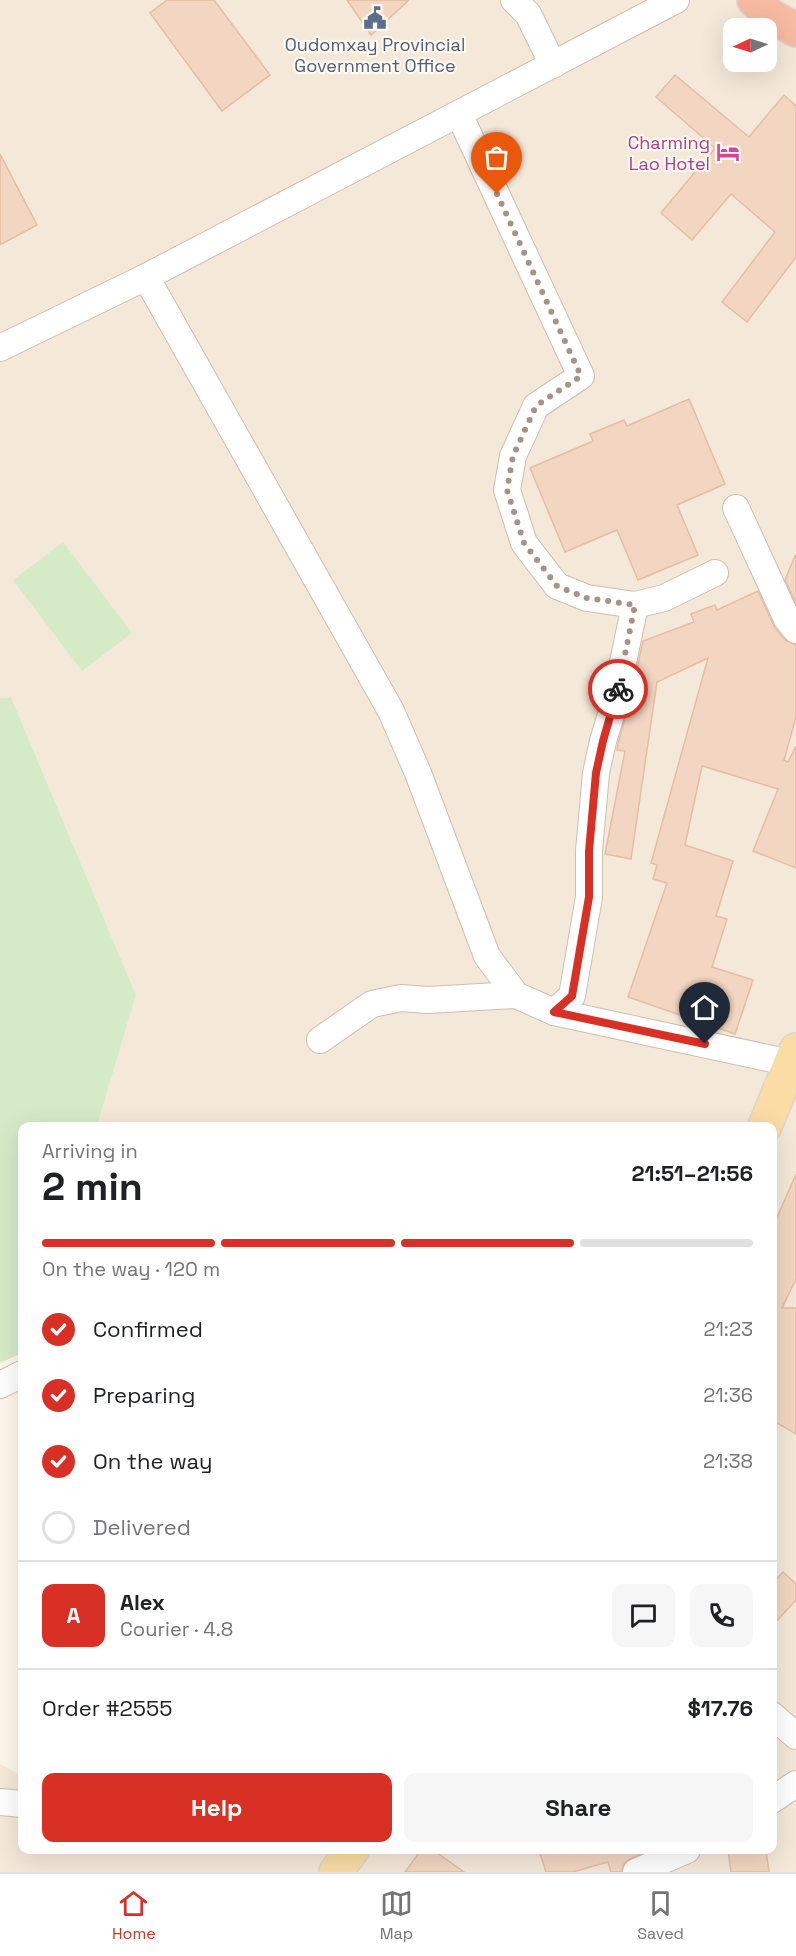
<!DOCTYPE html>
<html lang="en">
<head>
<meta charset="utf-8">
<style>
	body { margin:0; font-family:"Space Grotesk",sans-serif; background:#f6f6f6; color:#202124; height:100vh; display:flex; flex-direction:column; font-size:22px; white-space:nowrap }
	* { box-sizing:border-box; margin:0 }
	p { font-size:20px; color:#757577 }
	.icon { flex:none; width:33px; height:33px; fill:none; stroke:currentColor; stroke-width:2; stroke-linecap:round; stroke-linejoin:round }
	.map { position:relative; flex:1; overflow:hidden }
	.drawer { position:absolute; left:18px; top:1122px; width:759px; height:732px; display:flex; flex-direction:column; background:#fff; border-radius:12px; box-shadow:0 6px 24px #0002 }
	.drawer>* { flex:none }
	.needle { width:39px; rotate:266deg }
	.fabs { position:absolute; left:723px; top:18px; display:grid; gap:12px }
	.fabs a { display:grid; place-items:center; width:54px; height:54px; border-radius:12px; background:#fff; box-shadow:0 6px 24px #0002; font-size:30px }
	.pin { position:absolute; display:grid; place-items:center; width:51px; height:51px; color:#fff; margin:-62px -26px; border-radius:50% 50% 50% 0; rotate:-45deg; box-shadow:0 0 6px #0007 }
	.pin .icon { rotate:45deg }
	.courier { position:absolute; display:grid; place-items:center; width:60px; height:60px; margin:-30px; border:4px solid #d93025; border-radius:50%; background:#fff; color:#222; box-shadow:0 2px 8px #0007 }
	.headline em { font-style:normal; font-weight:700 }
	.headline div { display:flex; flex-direction:column-reverse }
	.headline { display:flex; align-items:center; justify-content:space-between; height:102px; padding:0 24px }
	h1 { font-size:39px; font-weight:700; line-height:45px }
	.bar { display:grid; grid-template-columns:repeat(4,1fr); gap:9px 6px; align-content:center; height:72px; padding:0 24px }
	.bar i { height:8px; border-radius:4px; background:#e0e0e0 }
	.bar .current { background:#d93025 }
	.bar p { grid-column:span 4 }
	.line { display:flex; align-items:center; gap:15px; padding:0 24px; border-top:2px solid #e0e0e0 }
	.line div { flex:1 }
	.round { display:grid; place-items:center; flex:none; width:63px; height:63px; border-radius:12px; background:#f6f6f6 }
	ol { padding:0 24px; list-style:none }
	li { display:flex; align-items:center; gap:18px; height:66px }
	li p { margin-inline-start:auto }
	li .icon { padding:6px; border-radius:50%; background:#d93025; color:#fff; stroke-width:4 }
	li:last-child { color:#757577 }
	li i { width:33px; height:33px; border:3px solid #e0e0e0; border-radius:50% }
	.cta { display:flex; gap:12px; margin-top:auto; padding:12px 24px }
	.cta a { flex:1; height:69px; border-radius:12px; background:#d93025; color:#fff; font-size:24px; font-weight:700; line-height:69px; text-align:center }
	.cta a+a { background:#f6f6f6; color:#202124 }
	.tabs { display:flex; justify-content:space-around; align-items:center; height:84px; border-top:2px solid #e0e0e0; background:#fff; font-size:16px; color:#757577 }
	.tabs a { display:grid; justify-items:center; gap:3px }
	.tabs .current { color:#d93025 }
	.map>svg:first-child { display:block }
	.residential { fill:#f4e8d8; fill-rule:evenodd }
	.green { fill:#d5ebc8 }
	.building { fill:#f2d6c1; stroke:#e5bda2; stroke-width:1.5 }
	.lines { fill:none; stroke-linecap:round; stroke-linejoin:round }
	.minor-casing { stroke:#cfbeaf; stroke-width:28 }
	.major-casing { stroke:#dcd5d1; stroke-width:36 }
	.highway-casing { stroke:#dcd5d1; stroke-width:36 }
	.minor { stroke:#fff; stroke-width:26 }
	.major { stroke:#fadca4; stroke-width:33 }
	.highway { stroke:#f6baa2; stroke-width:33 }
	.done { stroke:#a79384; stroke-width:6; stroke-dasharray:0 10.8 }
	.route { stroke:#d93025; stroke-width:8 }
	.labels { text-anchor:middle; dominant-baseline:central; stroke-width:4.5; stroke-linejoin:round; paint-order:stroke }
	.service-label { font-size:18px; fill:#4e5e75; stroke:#fffaf1 }
	.hotel-label { font-size:18px; fill:#b23c85; stroke:#fffaf1; text-anchor:end }
</style>
</head>
<body>
<div class="map">
<svg width="796" height="1872" viewBox="0 0 796 1872">
	<rect width="100%" height="100%" fill="#fdf6ea"/>
	<path class="residential" d="M0,0h796v1872h-796v-108l22,12v74h750v-724h-675l39,-131 -125,-298 -11,1zM734,28h32v34h-32z"/>
	<g class="green">
		<polygon points="63,542 132,633 82,671 13,580"/>
		<polygon points="11,697 136,995 97,1126 22,1126 22,1353 0,1363 0,698"/>
	</g>
	<g class="building">
		<polygon points="167,0 214,0 270,75 222,111 150,13"/>
		<polygon points="347,0 409,0 371,35"/>
		<polygon points="675,75 749,137 784,95 796,106 796,257 747,322 722,302 775,232 731,194 692,240 661,213 715,148 656,97"/>
		<polygon points="0,154 37,225 0,245"/>
		<polygon points="689,399 725,484 677,505 698,555 638,580 617,530 565,552 530,468 593,441 590,434 624,420 627,426"/>
		<polygon points="795,556 796,556 796,603 785,580"/>
		<polygon points="758,591 775,628 785,640 796,645 796,717 784,760 788,762 796,746 796,868 753,851 778,789 702,766 685,845 733,861 716,916 727,919 712,967 753,980 735,1034 628,997 667,883 653,879 657,865 651,863 708,658 657,682 631,859 605,854 625,751 617,750 618,744 633,687 636,687 635,678 643,641 694,622 691,614 715,605 717,610"/>
		<polygon points="796,1174 796,1279 782,1308 796,1308 796,1434 772,1420 772,1229"/>
		<polygon points="783,1572 796,1584 796,1600 772,1626 772,1584"/>
		<polygon points="421,1850 433,1850 464,1872 405,1872"/>
		<polygon points="539,1850 650,1850 630,1859 624,1864 621,1872 611,1872 608,1862 573,1872 546,1872"/>
		<polygon points="728,1850 766,1850 769,1872 731,1872"/>
	</g>
	<g class="lines">
		<g class="minor-casing">
			<g id="minor">
				<polyline points="514,0 528,14 553,65"/>
				<polyline points="459,114 581,376 536,406 513,456 507,490 524,543 557,586 587,598 635,605 664,598 715,573"/>
				<polyline points="146,277 391,711 418,773 487,956 516,995 554,1012 791,1063"/>
				<polyline points="0,348 146,277 676,0"/>
				<polyline points="736,508 787,619 796,630"/>
				<polyline points="554,1012 572,996 589,897 589,851 596,773 603,741 614,705 635,605"/>
				<polyline points="320,1040 372,1004 401,998 428,1000 516,995"/>
				<polyline points="0,1385 22,1374"/>
				<polyline points="772,1715 796,1736"/>
				<polyline points="772,1800 796,1784"/>
				<polyline points="0,1802 22,1804"/>
				<polyline points="636,1872 687,1850"/>
			</g>
		</g>
		<g class="major-casing">
			<g id="major">
				<polyline points="765,1126 796,1050"/>
				<polyline points="336,1872 352,1850"/>
			</g>
		</g>
		<g class="highway-casing">
			<polyline id="highway" points="754,0 771,16 796,30"/>
		</g>
		<use href="#minor" class="minor"/>
		<use href="#major" class="major"/>
		<use href="#highway" class="highway"/>
	</g>
	<g class="lines">
		<polyline class="done" points="497,194 581,376 536,406 513,456 507,490 524,543 557,586 587,598 635,605 618,689"/>
		<polyline class="route" points="618,689 603,741 596,773 589,851 589,897 572,996 554,1012 705,1044"/>
	</g>
	<defs>
		<g id="civic-bare" transform="scale(1.8)"><path d="M-.6-6.5H3V-4.5H.6V-3L4-1V1h2V6H-6V1h2V-1L-.6-3ZM-1.2 2.5V6h2.4V2.5Z" fill="#5c6f8a" stroke="#fffaf1" stroke-width="2.5" paint-order="stroke"/></g>
		<g id="hotel-bare" transform="scale(1.8)"><path d="M-6-4.5h1.5V1H6V5H4.5V3h-9V5H-6ZM-4 0a1.8 1.8 0 1 1 3.6 0ZM.5 0V-2.5h3Q6-2.5 6 0Z" fill="#d1479c" stroke="#fffaf1" stroke-width="2.5" paint-order="stroke"/></g>
	</defs>
	<g fill-rule="evenodd">
		<use href="#civic-bare" x="375" y="18"/>
		<use href="#hotel-bare" x="728" y="152"/>
	</g>
	<g class="labels">
		<g class="service-label">
			<text x="375" y="44">Oudomxay Provincial<tspan x="375" dy="21">Government Office</tspan></text>
		</g>
		<g class="hotel-label">
			<text x="710" y="142">Charming<tspan x="710" dy="21">Lao Hotel</tspan></text>
		</g>
	</g>
</svg>
<div class="fabs">
<a><svg class="needle" viewBox="-14 -14 28 28"><path d="M0-13l5 13h-10z" fill="#e53935"/><path d="M0 13l5-13h-10z" fill="#757577"/></svg></a>
</div>
<div class="pin" style="left:497px;top:194px;background:#ea580c"><svg class="icon" aria-label="bag" viewBox="0 0 24 24"><path d="M5 8h14l-1 12H6zM9 8a3 3 0 0 1 6 0"/></svg></div>
<div class="pin" style="left:705px;top:1044px;background:#1f2937"><svg class="icon" aria-label="home" viewBox="0 0 24 24"><path d="M3 11l9-7 9 7M6 9v11h12V9"/></svg></div>
<div class="courier" style="left:618px;top:689px"><svg class="icon" aria-label="bike" viewBox="0 0 24 24"><circle cx="6" cy="16" r="4"/><circle cx="18" cy="16" r="4"/><path d="M6 16l4-8h5l3 8M10 8l3 8H6M13 5h3"/></svg></div>
<section class="drawer">
<div class="headline"><div><h1>2 min</h1><p>Arriving in</p></div><em>21:51–21:56</em></div>
<div class="bar"><i class="current"></i><i class="current"></i><i class="current"></i><i></i><p>On the way · 120 m</p></div>
<ol>
<li><svg class="icon" aria-label="check" viewBox="0 0 24 24"><path d="M5 12l5 5 9-10"/></svg>Confirmed<p>21:23</p></li>
<li><svg class="icon" aria-label="check" viewBox="0 0 24 24"><path d="M5 12l5 5 9-10"/></svg>Preparing<p>21:36</p></li>
<li><svg class="icon" aria-label="check" viewBox="0 0 24 24"><path d="M5 12l5 5 9-10"/></svg>On the way<p>21:38</p></li>
<li><i></i>Delivered</li>
</ol>
<div class="line" style="height:108px"><b class="round" style="background:#d93025;color:#fff">A</b><div><b>Alex</b><p>Courier · 4.8</p></div><a class="round"><svg class="icon" aria-label="chat" viewBox="0 0 24 24"><path d="M4 5h16v11H9l-5 4z"/></svg></a><a class="round"><svg class="icon" aria-label="phone" viewBox="0 0 24 24"><path d="M5 4h4l2 5-3 2q2 4 5 5l2-3 5 2v4C11 20 4 13 5 4z"/></svg></a></div>
<div class="line" style="height:78px"><div>Order #2555</div><b>$17.76</b></div>
<div class="cta"><a>Help</a><a>Share</a></div>
</section>
</div>
<nav class="tabs">
<a class="current"><svg class="icon" aria-label="home" viewBox="0 0 24 24"><path d="M3 11l9-7 9 7M6 9v11h12V9"/></svg>Home</a>
<a><svg class="icon" aria-label="map" viewBox="0 0 24 24"><path d="M3 6l6-2 6 2 6-2v14l-6 2-6-2-6 2zM9 4v14M15 6v14"/></svg>Map</a>
<a><svg class="icon" aria-label="saved" viewBox="0 0 24 24"><path d="M7 4h10v16l-5-4-5 4z"/></svg>Saved</a>
</nav>
</body>
</html>
